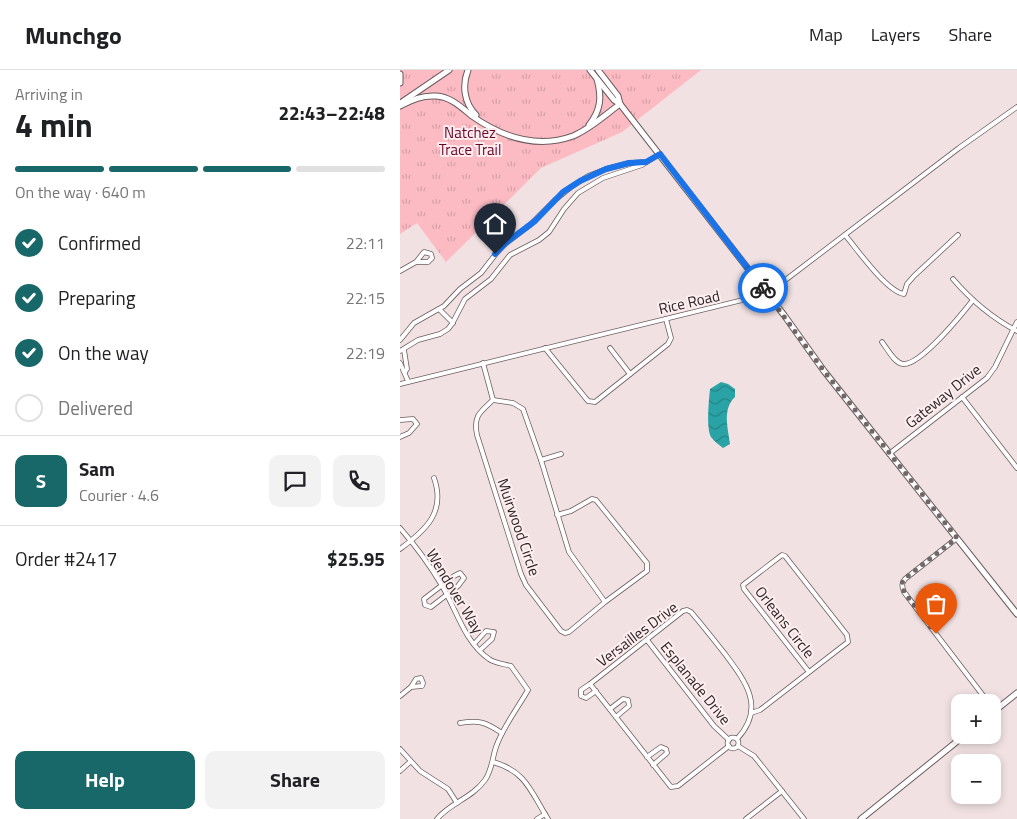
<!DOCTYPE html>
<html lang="en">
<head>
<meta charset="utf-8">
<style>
	body { margin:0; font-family:"Titillium Web",sans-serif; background:#f2f2f2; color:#202124; height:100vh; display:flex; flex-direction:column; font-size:19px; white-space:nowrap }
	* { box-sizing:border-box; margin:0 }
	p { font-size:16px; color:#757577 }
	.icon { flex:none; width:28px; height:28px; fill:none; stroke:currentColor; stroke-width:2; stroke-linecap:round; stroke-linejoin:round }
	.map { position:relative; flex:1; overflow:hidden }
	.drawer { display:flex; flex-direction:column; background:#fff; width:400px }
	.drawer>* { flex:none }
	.controls { position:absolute; left:551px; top:624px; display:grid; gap:10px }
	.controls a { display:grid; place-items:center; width:50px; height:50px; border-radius:10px; background:#fff; box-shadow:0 2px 8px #0003; font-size:25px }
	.pin { position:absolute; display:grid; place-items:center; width:42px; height:42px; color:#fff; margin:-51px -21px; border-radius:50% 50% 50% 0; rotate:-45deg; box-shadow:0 0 5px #0007 }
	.pin .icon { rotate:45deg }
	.courier { position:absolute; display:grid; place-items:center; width:50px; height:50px; margin:-25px; border:4px solid #1a73e8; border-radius:50%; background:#fff; color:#222; box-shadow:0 1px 6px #0007 }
	.overview em { font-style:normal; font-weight:700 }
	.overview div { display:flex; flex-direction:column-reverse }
	.overview { display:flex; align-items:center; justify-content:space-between; height:85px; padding:0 15px }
	h1 { font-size:32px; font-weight:700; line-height:38px }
	.bar { display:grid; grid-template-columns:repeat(4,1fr); gap:8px 5px; align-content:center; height:60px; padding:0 15px }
	.bar i { height:6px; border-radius:4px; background:#e0e0e0 }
	.bar .current { background:#186769 }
	.bar p { grid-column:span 4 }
	.line { display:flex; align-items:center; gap:12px; padding:0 15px; border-top:1px solid #e0e0e0 }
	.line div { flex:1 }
	.round { display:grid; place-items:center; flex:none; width:52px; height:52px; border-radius:10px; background:#f2f2f2 }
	ol { padding:0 15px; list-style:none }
	li { display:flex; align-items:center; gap:15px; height:55px }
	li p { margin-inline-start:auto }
	li .icon { padding:5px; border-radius:50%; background:#186769; color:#fff; stroke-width:4 }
	li:last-child { color:#757577 }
	li i { width:28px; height:28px; border:2px solid #e0e0e0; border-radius:50% }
	.cta { display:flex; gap:10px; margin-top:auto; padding:10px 15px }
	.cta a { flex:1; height:58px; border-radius:10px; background:#186769; color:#fff; font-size:20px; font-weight:700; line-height:58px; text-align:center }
	.cta a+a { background:#f2f2f2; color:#202124 }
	header { display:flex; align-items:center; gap:30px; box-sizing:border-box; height:70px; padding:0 25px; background:#fff; border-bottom:1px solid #e0e0e0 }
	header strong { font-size:24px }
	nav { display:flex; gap:28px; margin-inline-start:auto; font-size:18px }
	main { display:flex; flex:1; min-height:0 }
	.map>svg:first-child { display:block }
	.park { fill:url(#park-tufts) }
	.water { fill:url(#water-waves) }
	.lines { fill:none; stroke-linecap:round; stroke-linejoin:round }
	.minor-casing { stroke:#6b5d5f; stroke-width:5.5 }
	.major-casing { stroke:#6b5d5f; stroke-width:7 }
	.minor { stroke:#fff; stroke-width:4 }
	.major { stroke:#fff; stroke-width:5 }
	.done { stroke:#706768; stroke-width:5; stroke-dasharray:0 9 }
	.route { stroke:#1a73e8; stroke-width:6 }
	.labels { text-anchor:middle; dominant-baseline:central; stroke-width:4; stroke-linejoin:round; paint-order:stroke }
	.park-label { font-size:15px; fill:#6b0528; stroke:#feeef0 }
	.street-label { font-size:15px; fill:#2b2526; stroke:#feeef0 }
</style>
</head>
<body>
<header>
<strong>Munchgo</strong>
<nav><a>Map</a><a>Layers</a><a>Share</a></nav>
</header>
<main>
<section class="drawer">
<div class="overview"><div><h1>4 min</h1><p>Arriving in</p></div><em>22:43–22:48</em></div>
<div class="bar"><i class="current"></i><i class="current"></i><i class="current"></i><i></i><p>On the way · 640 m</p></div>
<ol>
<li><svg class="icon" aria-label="check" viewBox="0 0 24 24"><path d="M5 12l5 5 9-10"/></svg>Confirmed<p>22:11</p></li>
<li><svg class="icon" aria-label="check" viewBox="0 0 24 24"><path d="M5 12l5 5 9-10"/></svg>Preparing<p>22:15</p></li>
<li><svg class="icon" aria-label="check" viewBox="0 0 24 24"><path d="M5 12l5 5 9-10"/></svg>On the way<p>22:19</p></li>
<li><i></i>Delivered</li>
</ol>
<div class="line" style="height:90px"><b class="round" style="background:#186769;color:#fff">S</b><div><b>Sam</b><p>Courier · 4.6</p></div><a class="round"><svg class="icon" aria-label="chat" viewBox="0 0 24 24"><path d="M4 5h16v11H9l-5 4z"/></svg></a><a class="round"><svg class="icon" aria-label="phone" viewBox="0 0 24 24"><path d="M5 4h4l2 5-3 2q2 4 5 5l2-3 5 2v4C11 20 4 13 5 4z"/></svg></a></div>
<div class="line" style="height:65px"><div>Order #2417</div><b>$25.95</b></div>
<div class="cta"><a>Help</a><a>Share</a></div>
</section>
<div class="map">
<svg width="617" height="749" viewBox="0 0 617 749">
	<defs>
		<pattern id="park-tufts" width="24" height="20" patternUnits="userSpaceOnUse" patternTransform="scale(1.25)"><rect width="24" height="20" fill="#fcbac3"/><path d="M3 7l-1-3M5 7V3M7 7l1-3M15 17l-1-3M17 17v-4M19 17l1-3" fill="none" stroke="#d8a0a7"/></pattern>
		<pattern id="water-waves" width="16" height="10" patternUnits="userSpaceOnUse" patternTransform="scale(1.25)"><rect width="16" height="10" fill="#2aa3a6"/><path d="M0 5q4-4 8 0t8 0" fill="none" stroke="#248587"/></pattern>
	</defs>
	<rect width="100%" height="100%" fill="#f1e1e2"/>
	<polygon class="park" points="0,0 301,0 222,62 141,98 46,192 17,153 0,164"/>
	<path class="water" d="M321,312l7,2 7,5v8c-13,12 -7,31 -5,47l-7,4c-4,-3 -9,-7 -12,-11 -5,-9 -2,-38 -1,-48z"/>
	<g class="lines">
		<g class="minor-casing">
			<g id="minor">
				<path d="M445,165c12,14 41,56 59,59l3,-10 7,-8 44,-41"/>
				<polyline points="0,201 16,192 28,192 32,188 31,184 24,182 16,192"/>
				<path d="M553,209c18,21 39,39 64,52"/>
				<polyline points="39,239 53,253"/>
				<polyline points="0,270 14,253 44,236 60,219 81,203 102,176 130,155 155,130 171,117 188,106 206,99 229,93 246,92"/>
				<path d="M482,272c5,6 12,21 21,22 17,2 59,-50 70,-64"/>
				<polyline points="145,278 188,331 195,332 268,274 271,268 266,249"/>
				<polyline points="210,278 230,304"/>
				<polyline points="4,280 7,299 5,302"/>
				<polyline points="0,281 18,270 40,264 48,259 52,254 65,229 91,209 110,185 139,170 149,162 164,139 178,123 203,108 242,95 260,84"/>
				<polyline points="0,293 8,311"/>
				<polyline points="83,293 93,330"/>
				<polyline points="0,314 367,224 559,78 617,37"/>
				<polyline points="562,327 617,398"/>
				<polyline points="0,350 13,349 17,354 9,363 0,367"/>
				<polyline points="489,384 587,308 595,297 617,252"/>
				<polyline points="141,390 161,384"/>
				<path d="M157,445l14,-4 21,-12 4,1 51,63v8l-42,31 -36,30 -4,1 -4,-2 -35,-46 -5,-11 -44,-139c-4,-19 3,-23 16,-35l20,3 10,6 18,51 28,92 36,50"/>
				<path d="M0,458c15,17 29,36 41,56 15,24 23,58 48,75 5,4 15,5 22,7l17,24c-11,19 -25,37 -32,57 -4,12 -4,23 -11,33 -13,18 -35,23 -48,39"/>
				<path d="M557,468l-52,41c-4,5 -3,7 -1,13l84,110"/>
				<path d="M0,479c26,-19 46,-37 34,-71"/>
				<polygon points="60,503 64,508 58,516 31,537 25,535 24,529 54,506"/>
				<polyline points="247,570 314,656 329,670"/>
				<polyline points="74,574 86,561 94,562 92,569 80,580"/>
				<polyline points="190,614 181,620 181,626 186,628 196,621"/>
				<polyline points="0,626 11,617 16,609 21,608 23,613 22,616 11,617"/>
				<polyline points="210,639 223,629 228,630 229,636 216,647"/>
				<polyline points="351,643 360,640 448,572 447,565 385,486 382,485 343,515 344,519 409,602"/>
				<path d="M60,653c20,-3 25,-1 42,10"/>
				<circle cx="333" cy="673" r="5.5"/>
				<path d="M329,676l-51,40 -7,1 -81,-103 93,-73 4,-1 4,2c12,14 23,28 34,42 21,28 41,54 12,85"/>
				<polyline points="338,676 354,686 404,749"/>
				<polyline points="0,679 20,701 48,719 57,733"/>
				<polyline points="247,687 261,677 266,679 267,683 253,695"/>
				<path d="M93,692c33,9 38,30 55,57"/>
				<polyline points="0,701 10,692"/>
				<polyline points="137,749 145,744"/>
				<polyline points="346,749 382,721"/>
			</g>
		</g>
		<g class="major-casing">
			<g id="major">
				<path d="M68,0c-6,15 -4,33 8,45"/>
				<polyline points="190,0 214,30 220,34"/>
				<polyline points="198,0 218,26 220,34 384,245 424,301 617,544"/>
				<polyline points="0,4 0,13"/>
				<polyline points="2,32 49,0"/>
				<path d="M0,36c12,-6 22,-11 36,-10 15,1 25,11 36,20 30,21 65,33 101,20 17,-7 32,-21 47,-32"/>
				<path d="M189,55c12,-15 13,-28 8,-46"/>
				<polyline points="592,643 617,623"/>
				<polyline points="461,749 565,665"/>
			</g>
		</g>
		<use href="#minor" class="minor"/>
		<use href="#major" class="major"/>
	</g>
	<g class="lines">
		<polyline class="done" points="363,218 424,301 557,468 504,509 502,513 504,522 536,564"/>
		<polyline class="route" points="95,184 107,172 135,151 163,122 180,111 206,99 229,93 246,92 260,84 363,218"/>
	</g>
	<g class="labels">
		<g class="park-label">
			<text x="70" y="62">Natchez<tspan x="70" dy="17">Trace Trail</tspan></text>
		</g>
		<g class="street-label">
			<text transform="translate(289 232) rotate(-13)">Rice Road</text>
			<text transform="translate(543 326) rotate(-39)">Gateway Drive</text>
			<text transform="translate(119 457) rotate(71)">Muirwood Circle</text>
			<text transform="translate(55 521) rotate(59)">Wendover Way</text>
			<text transform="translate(385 552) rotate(52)">Orleans Circle</text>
			<text transform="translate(237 564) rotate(-37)">Versailles Drive</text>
			<text transform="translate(296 613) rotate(51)">Esplanade Drive</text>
		</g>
	</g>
</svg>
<div class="controls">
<a>+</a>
<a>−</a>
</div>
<div class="pin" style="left:536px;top:564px;background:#ea580c"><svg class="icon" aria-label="bag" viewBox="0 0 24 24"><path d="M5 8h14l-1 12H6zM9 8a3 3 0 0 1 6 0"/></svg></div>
<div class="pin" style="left:95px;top:184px;background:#1f2937"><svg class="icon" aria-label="home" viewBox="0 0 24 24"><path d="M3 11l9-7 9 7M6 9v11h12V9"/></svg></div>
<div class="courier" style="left:363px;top:218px"><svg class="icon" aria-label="bike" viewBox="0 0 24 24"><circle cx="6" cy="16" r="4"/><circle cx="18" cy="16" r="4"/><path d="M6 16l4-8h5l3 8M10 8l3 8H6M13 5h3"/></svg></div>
</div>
</main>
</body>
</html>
